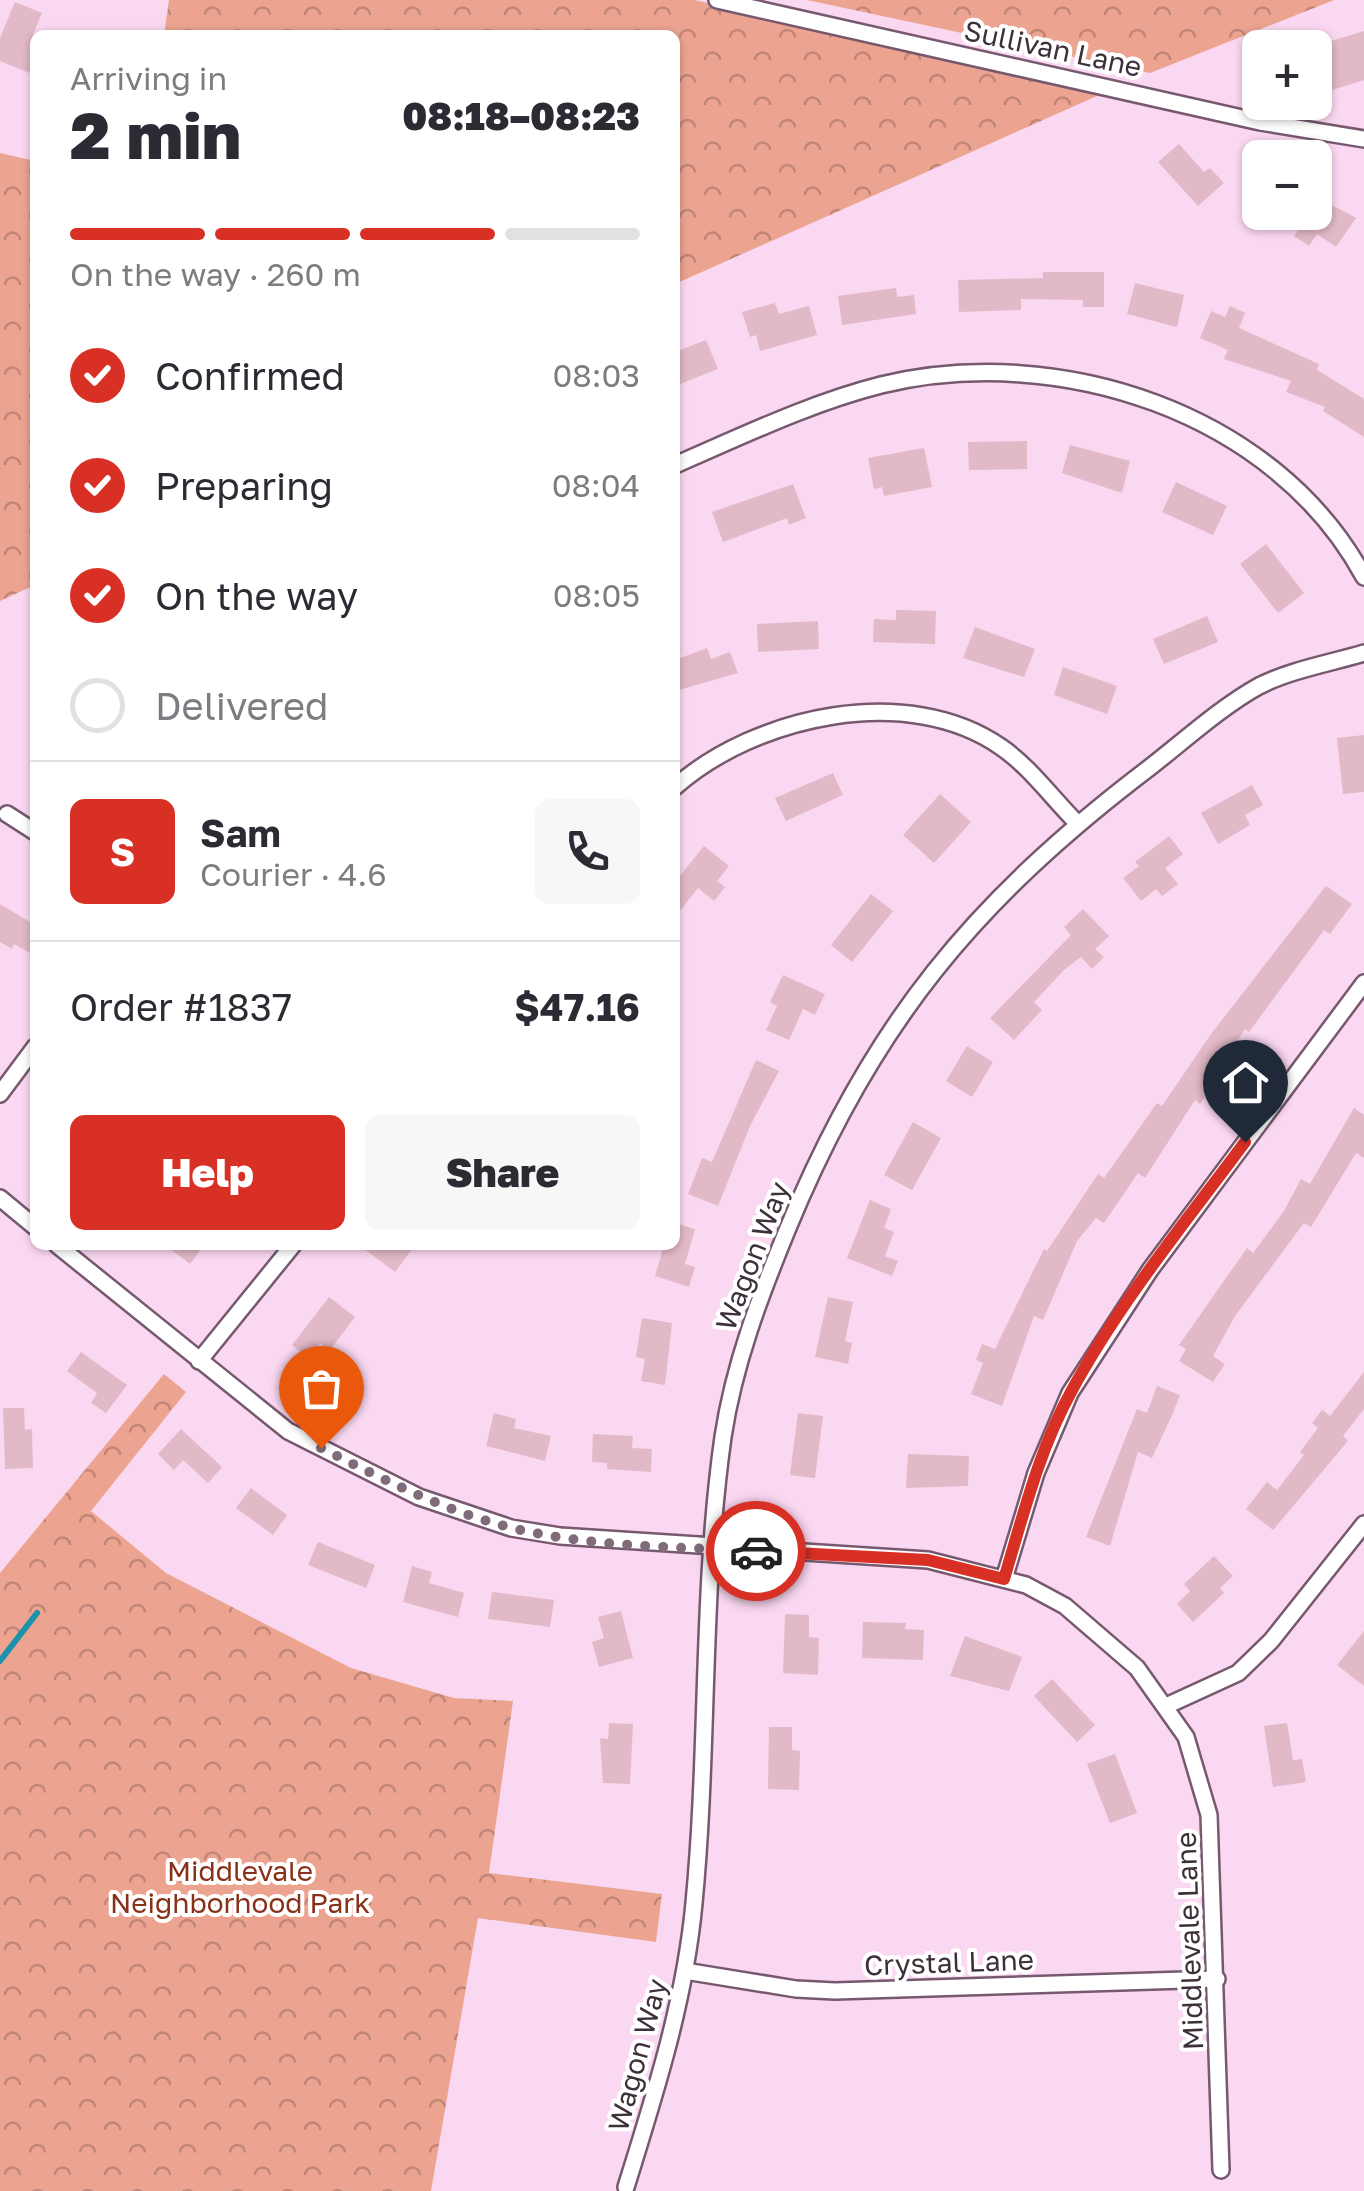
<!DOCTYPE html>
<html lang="en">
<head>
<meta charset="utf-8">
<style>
	body { margin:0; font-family:"Golos Text",sans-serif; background:#f7f7f7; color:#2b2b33; height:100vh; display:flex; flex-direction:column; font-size:38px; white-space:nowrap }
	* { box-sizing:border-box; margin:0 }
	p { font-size:32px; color:#7c7c81 }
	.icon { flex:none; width:55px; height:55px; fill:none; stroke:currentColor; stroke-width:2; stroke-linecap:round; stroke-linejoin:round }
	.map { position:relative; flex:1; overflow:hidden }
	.drawer { position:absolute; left:30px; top:30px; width:650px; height:1220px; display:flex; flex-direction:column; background:#fff; border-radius:15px; box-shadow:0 2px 8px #0004 }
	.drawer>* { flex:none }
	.fabs { position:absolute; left:1242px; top:30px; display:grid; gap:20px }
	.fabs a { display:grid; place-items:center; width:90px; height:90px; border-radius:15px; background:#fff; box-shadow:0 2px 8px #0004; font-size:50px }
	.pin { position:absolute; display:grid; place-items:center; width:85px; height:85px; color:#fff; margin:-102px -42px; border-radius:50% 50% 50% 0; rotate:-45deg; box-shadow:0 0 10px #0007 }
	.pin .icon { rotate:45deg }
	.courier { position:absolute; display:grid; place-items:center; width:100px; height:100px; margin:-50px; border:8px solid #d93025; border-radius:50%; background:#fff; color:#222; box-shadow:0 2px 12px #0007 }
	.overview em { font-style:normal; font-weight:800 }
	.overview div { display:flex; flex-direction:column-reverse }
	.overview { display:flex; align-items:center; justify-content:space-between; height:170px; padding:0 40px }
	h1 { font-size:65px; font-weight:800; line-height:75px }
	.bar { display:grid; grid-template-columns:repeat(4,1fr); gap:15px 10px; align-content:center; height:120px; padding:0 40px }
	.bar i { height:12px; border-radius:8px; background:#e1e1e2 }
	.bar .current { background:#d93025 }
	.bar p { grid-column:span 4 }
	.line { display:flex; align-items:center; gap:25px; padding:0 40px; border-top:2px solid #e1e1e2 }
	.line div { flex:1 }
	.round { display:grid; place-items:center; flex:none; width:105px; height:105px; border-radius:15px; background:#f7f7f7 }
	ol { padding:0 40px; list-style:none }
	li { display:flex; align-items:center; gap:30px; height:110px }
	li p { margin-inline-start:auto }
	li .icon { padding:10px; border-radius:50%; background:#d93025; color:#fff; stroke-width:4 }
	li:last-child { color:#7c7c81 }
	li i { width:55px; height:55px; border:5px solid #e1e1e2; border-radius:50% }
	.cta { display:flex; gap:20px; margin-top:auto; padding:20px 40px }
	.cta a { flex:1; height:115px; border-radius:15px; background:#d93025; color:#fff; font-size:40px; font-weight:800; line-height:115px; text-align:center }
	.cta a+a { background:#f7f7f7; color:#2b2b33 }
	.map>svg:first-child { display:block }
	.park { fill:url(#park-crowns) }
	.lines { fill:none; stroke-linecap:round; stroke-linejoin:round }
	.stream { stroke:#1e92ab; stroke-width:6 }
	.building { fill:#e2b9c7 }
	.street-casing { stroke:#76596f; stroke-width:20 }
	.street { stroke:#fff; stroke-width:15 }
	.done { stroke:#806b7a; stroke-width:10; stroke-dasharray:0 18 }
	.route { stroke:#d93025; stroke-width:12 }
	.labels { text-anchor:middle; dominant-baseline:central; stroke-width:8; stroke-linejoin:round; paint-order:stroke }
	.street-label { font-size:28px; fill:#3e303a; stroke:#fff }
	.park-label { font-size:28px; fill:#893019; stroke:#fff }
</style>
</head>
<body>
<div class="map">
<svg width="1364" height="2191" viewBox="0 0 1364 2191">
	<defs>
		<pattern id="park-crowns" width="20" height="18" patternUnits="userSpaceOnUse" patternTransform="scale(2.5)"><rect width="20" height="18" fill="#eca491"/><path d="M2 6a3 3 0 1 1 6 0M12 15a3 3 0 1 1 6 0" fill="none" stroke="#c18677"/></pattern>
	</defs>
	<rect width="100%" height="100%" fill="#fbd8f2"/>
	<g class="park">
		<polygon points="169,0 694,0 1115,88 675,284 675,35 164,35"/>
		<polygon points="807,0 1334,0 1150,73"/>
		<polygon points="0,153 35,161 35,585 0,601"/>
		<polygon points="164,1374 186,1392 91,1511 166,1573 351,1668 454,1698 513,1701 489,1873 662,1894 656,1942 478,1918 431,2191 0,2191 0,1573"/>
	</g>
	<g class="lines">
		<polyline class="stream" points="0,1661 37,1613"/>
	</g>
	<g class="building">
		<polygon points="15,2 42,13 33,34 35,58 29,73 0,61 0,38"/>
		<polygon points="1364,31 1364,80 1323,93 1315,46"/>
		<polygon points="1179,144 1204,172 1210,168 1224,183 1198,206 1158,162"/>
		<polygon points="1315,196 1356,218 1336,247 1317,234 1309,246 1294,236 1310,212 1315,212"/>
		<polygon points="1043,272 1104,272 1104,307 1083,307 1083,300 1021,299 1021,310 959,312 958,280 1043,278"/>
		<polygon points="1135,283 1184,295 1177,327 1127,314"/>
		<polygon points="896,288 897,297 914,295 916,314 842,325 838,296"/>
		<polygon points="775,303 779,314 809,306 817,335 760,351 756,335 750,337 742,312"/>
		<polygon points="1230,306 1245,313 1239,328 1319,364 1317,370 1364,399 1364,437 1323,411 1325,407 1286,392 1291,381 1224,359 1228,350 1200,338 1211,311 1225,317"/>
		<polygon points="706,340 718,369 675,386 675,352"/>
		<polygon points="1027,441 1027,469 969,470 968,442"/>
		<polygon points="1070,445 1130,461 1122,493 1062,473"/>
		<polygon points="924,448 932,487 884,496 882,487 874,489 868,458"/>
		<polygon points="1176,482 1227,506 1213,535 1162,512"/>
		<polygon points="793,484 806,518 789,525 787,518 723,542 712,512"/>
		<polygon points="1266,544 1304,593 1278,613 1240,564"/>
		<polygon points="896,610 936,611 935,644 873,642 874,619 896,620"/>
		<polygon points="1207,616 1218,642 1164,664 1153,639"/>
		<polygon points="818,621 819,649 758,652 757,624"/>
		<polygon points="975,627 1035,649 1024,677 963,658"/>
		<polygon points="707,648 711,659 730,652 738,673 679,690 675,660"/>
		<polygon points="1063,667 1117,686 1107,714 1054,695"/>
		<polygon points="1364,735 1364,792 1343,794 1337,738"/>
		<polygon points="833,773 843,795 786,821 775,798"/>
		<polygon points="1252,785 1263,805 1245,815 1250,825 1218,844 1201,813"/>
		<polygon points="940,794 971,822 934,863 903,835"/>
		<polygon points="1169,836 1183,854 1165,868 1178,884 1162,896 1156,889 1141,901 1123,878 1139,866 1135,862"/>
		<polygon points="704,846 729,866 717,881 725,887 714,901 698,888 675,917 675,882"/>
		<polygon points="1326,886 1352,904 1330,934 1324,930 1249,1032 1245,1029 1215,1073 1219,1076 1200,1104 1195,1100 1145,1178 1138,1173 1104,1223 1096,1218 1077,1241 1043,1320 1034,1316 1002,1406 971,1394 983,1363 976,1360 982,1344 995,1349 1044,1249 1047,1251 1098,1174 1104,1178 1157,1103 1162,1106 1211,1034"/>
		<polygon points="871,894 893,911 852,962 831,945"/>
		<polygon points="0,904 35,925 35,956 14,944 12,949 0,942"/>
		<polygon points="1083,909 1109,936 1095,949 1104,957 1092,969 1081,957 1064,970 1034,1002 1042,1010 1014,1040 990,1018 1071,935 1064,927"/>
		<polygon points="783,975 825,994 815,1015 803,1009 789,1040 766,1030 777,1006 770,1002"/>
		<polygon points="967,1046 993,1062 972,1097 946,1081"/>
		<polygon points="756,1060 779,1071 750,1126 718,1206 688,1194 702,1158 712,1162"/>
		<polygon points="1354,1108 1364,1115 1364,1158 1356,1153 1311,1227 1304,1223 1235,1316 1213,1356 1225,1364 1213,1382 1179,1361 1186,1349 1179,1345 1247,1248 1253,1253 1284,1211 1301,1179 1310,1184"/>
		<polygon points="913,1122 941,1138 912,1190 884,1175"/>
		<polygon points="870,1200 891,1209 884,1228 894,1232 885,1256 898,1261 892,1276 847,1258"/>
		<polygon points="675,1223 695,1229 685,1264 695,1267 689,1287 655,1276 664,1245 675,1245"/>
		<polygon points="165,1245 204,1245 190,1264"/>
		<polygon points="359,1245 415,1245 395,1272"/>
		<polygon points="329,1297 355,1317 330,1350 320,1343 308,1358 292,1345"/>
		<polygon points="828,1297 853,1302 845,1341 852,1343 848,1364 815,1357"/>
		<polygon points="642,1318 672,1323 665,1385 641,1381 645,1359 636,1357"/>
		<polygon points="81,1352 127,1385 106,1413 91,1403 97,1393 67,1371"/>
		<polygon points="1364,1372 1364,1409 1343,1436 1348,1441 1273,1530 1246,1509 1267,1482 1277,1490 1304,1455 1300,1452 1318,1428 1312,1423 1322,1410 1330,1416"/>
		<polygon points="1157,1386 1180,1395 1173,1413 1152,1458 1138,1452 1110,1546 1086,1537 1137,1409 1147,1413"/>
		<polygon points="3,1408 24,1408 25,1430 32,1429 33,1468 5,1469"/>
		<polygon points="494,1413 516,1419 514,1428 551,1436 545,1461 486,1446"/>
		<polygon points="798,1413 823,1416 815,1478 790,1475"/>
		<polygon points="181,1429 222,1467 208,1483 183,1460 174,1470 158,1454"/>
		<polygon points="593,1434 633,1436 632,1448 652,1449 651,1472 607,1469 607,1463 592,1462"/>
		<polygon points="908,1454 969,1456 968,1486 906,1488"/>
		<polygon points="251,1488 287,1515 273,1535 236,1508"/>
		<polygon points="318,1542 375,1565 366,1588 308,1565"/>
		<polygon points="1214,1556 1233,1576 1220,1588 1224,1593 1193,1622 1177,1604 1190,1591 1184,1584"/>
		<polygon points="412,1566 432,1572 429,1583 464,1593 458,1617 403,1602"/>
		<polygon points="492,1592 554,1600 550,1627 488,1619"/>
		<polygon points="621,1611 633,1658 599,1667 592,1642 604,1638 598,1617"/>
		<polygon points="785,1614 809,1615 809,1637 819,1638 818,1675 783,1673"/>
		<polygon points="863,1622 906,1623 905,1629 924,1630 923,1660 862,1658"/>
		<polygon points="1364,1631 1364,1686 1337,1665"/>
		<polygon points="965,1636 1022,1657 1009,1691 950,1676"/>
		<polygon points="1052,1679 1095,1725 1077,1742 1034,1696"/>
		<polygon points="609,1723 633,1724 630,1784 603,1783 600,1738 608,1739"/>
		<polygon points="1287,1723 1293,1760 1302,1759 1306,1782 1273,1787 1264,1726"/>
		<polygon points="769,1727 792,1727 792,1750 800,1751 799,1790 768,1789"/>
		<polygon points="1115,1754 1137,1813 1110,1823 1087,1764"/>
	</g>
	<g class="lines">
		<g class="street-casing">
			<g id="street">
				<polyline points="717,0 1260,122 1364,139"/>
				<path d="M675,465c67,-29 135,-62 206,-80 177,-43 394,27 483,192"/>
				<path d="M675,787c80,-71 233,-105 326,-40 28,19 52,52 76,76"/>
				<polyline points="7,814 35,832"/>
				<polyline points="0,1094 35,1047"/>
				<polyline points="0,1198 35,1227"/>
				<polyline points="57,1245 288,1431 419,1497 511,1528 560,1536 928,1560 1026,1585 1065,1606 1137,1668 1186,1737 1209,1815 1221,2170"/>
				<polyline points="199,1361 293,1245"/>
				<polyline points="1004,1579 1036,1473 1070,1393 1150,1270 1364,983"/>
				<polyline points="1166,1706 1238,1673 1271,1641 1364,1524"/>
				<polyline points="685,1971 796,1989 835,1991 1217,1979"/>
				<path d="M626,2187c29,-93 59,-186 68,-284 15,-155 7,-311 29,-466 11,-73 37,-141 65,-209 84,-204 186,-327 361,-460 35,-27 72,-61 110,-82 31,-16 72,-23 105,-33"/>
			</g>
		</g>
		<use href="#street" class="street"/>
	</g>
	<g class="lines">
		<path class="done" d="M321,1448c62,31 123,63 191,80 78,19 165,19 244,23"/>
		<path class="route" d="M756,1551l172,9 76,19c19,-63 35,-129 67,-187 48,-89 114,-169 174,-250"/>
	</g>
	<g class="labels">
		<g class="street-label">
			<text transform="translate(1053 48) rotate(12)">Sullivan Lane</text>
			<text transform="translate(752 1256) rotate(-69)">Wagon Way</text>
			<text transform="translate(1189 1941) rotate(-92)">Middlevale Lane</text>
			<text transform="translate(949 1962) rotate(-2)">Crystal Lane</text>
			<text transform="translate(637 2055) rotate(-75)">Wagon Way</text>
		</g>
		<g class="park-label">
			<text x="240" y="1870">Middlevale<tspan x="240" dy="32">Neighborhood Park</tspan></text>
		</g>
	</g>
</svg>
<div class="fabs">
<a>+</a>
<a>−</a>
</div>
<div class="pin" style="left:321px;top:1448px;background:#ea580c"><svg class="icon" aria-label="bag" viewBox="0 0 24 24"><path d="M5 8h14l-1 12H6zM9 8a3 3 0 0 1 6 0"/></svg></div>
<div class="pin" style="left:1245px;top:1142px;background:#1f2937"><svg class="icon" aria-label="home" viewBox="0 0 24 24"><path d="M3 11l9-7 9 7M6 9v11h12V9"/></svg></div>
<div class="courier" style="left:756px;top:1551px"><svg class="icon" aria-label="car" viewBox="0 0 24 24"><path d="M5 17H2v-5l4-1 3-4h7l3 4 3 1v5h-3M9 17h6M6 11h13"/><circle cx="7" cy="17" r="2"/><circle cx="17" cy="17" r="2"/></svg></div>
<section class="drawer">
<div class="overview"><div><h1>2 min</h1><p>Arriving in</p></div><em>08:18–08:23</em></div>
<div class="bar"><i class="current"></i><i class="current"></i><i class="current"></i><i></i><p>On the way · 260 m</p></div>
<ol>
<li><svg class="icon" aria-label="check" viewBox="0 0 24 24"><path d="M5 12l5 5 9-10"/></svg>Confirmed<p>08:03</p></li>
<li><svg class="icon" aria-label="check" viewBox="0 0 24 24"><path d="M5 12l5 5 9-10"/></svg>Preparing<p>08:04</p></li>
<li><svg class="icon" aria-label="check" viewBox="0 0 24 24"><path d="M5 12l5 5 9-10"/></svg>On the way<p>08:05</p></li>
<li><i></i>Delivered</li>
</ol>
<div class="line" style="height:180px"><b class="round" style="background:#d93025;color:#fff">S</b><div><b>Sam</b><p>Courier · 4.6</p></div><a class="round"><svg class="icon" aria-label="phone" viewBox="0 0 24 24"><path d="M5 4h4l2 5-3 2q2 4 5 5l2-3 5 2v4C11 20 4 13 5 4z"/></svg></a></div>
<div class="line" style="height:130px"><div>Order #1837</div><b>$47.16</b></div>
<div class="cta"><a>Help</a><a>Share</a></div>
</section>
</div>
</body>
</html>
